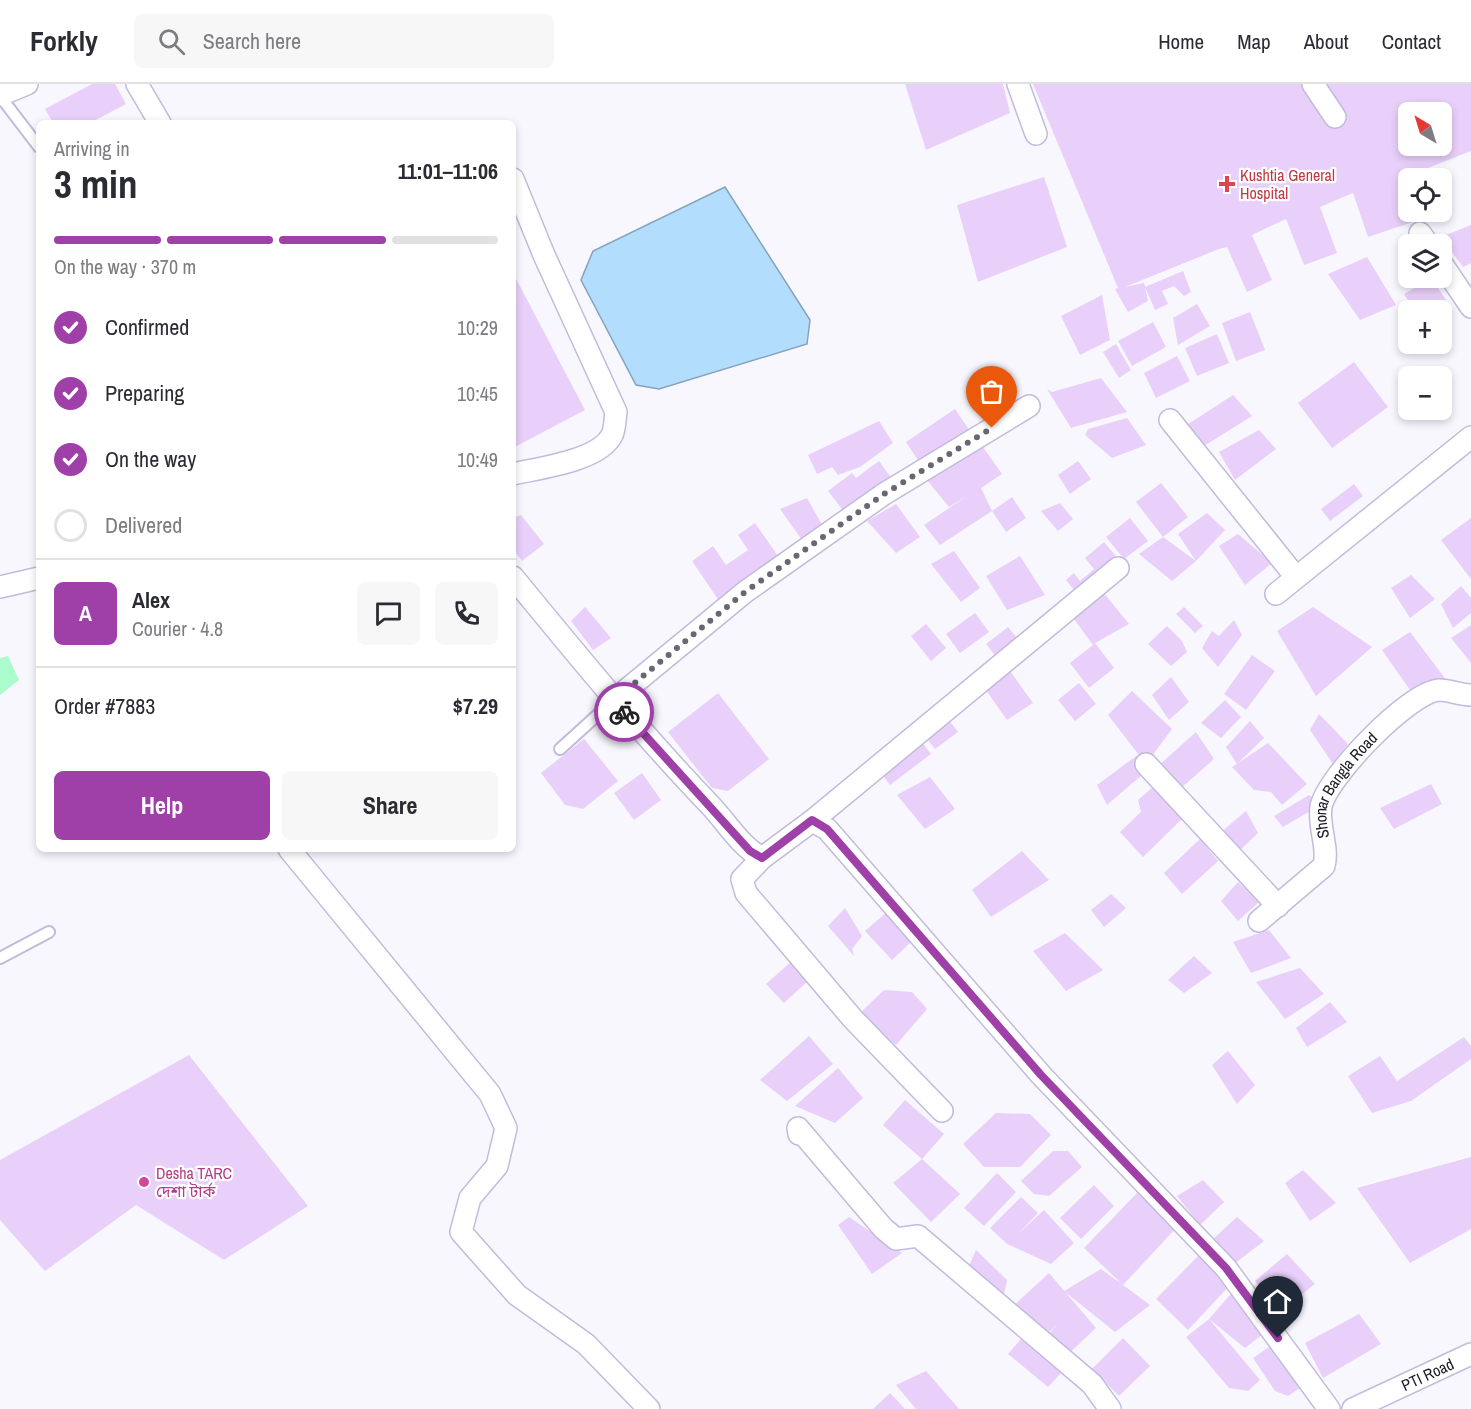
<!DOCTYPE html>
<html lang="en">
<head>
<meta charset="utf-8">
<style>
	body { margin:0; font-family:"Archivo Narrow","Noto Sans Bengali",sans-serif; background:#f7f7f7; color:#2b2b33; height:100vh; display:flex; flex-direction:column; font-size:22px; white-space:nowrap }
	* { box-sizing:border-box; margin:0 }
	p { font-size:20px; color:#7c7c81 }
	.icon { flex:none; width:33px; height:33px; fill:none; stroke:currentColor; stroke-width:2; stroke-linecap:round; stroke-linejoin:round }
	.map { position:relative; flex:1; overflow:hidden }
	.details { position:absolute; left:36px; top:36px; width:480px; height:732px; display:flex; flex-direction:column; background:#fff; border-radius:9px; box-shadow:0 3px 9px #0003 }
	.details>* { flex:none }
	.needle { width:39px; rotate:322deg }
	.fabs { position:absolute; left:1398px; top:18px; display:grid; gap:12px }
	.fabs a { display:grid; place-items:center; width:54px; height:54px; border-radius:9px; background:#fff; box-shadow:0 3px 9px #0003; font-size:30px }
	.pin { position:absolute; display:grid; place-items:center; width:51px; height:51px; color:#fff; margin:-62px -26px; border-radius:50% 50% 50% 0; rotate:-45deg; box-shadow:0 0 6px #0007 }
	.pin .icon { rotate:45deg }
	.courier { position:absolute; display:grid; place-items:center; width:60px; height:60px; margin:-30px; border:4px solid #9f40a9; border-radius:50%; background:#fff; color:#222; box-shadow:0 2px 8px #0007 }
	.headline em { font-style:normal; font-weight:700 }
	.headline div { display:flex; flex-direction:column-reverse }
	.headline { display:flex; align-items:center; justify-content:space-between; height:102px; padding:0 18px }
	h1 { font-size:39px; font-weight:700; line-height:45px }
	.bar { display:grid; grid-template-columns:repeat(4,1fr); gap:9px 6px; align-content:center; height:72px; padding:0 18px }
	.bar i { height:8px; border-radius:4px; background:#e1e1e2 }
	.bar .current { background:#9f40a9 }
	.bar p { grid-column:span 4 }
	.line { display:flex; align-items:center; gap:15px; padding:0 18px; border-top:2px solid #e1e1e2 }
	.line div { flex:1 }
	.round { display:grid; place-items:center; flex:none; width:63px; height:63px; border-radius:9px; background:#f7f7f7 }
	ol { padding:0 18px; list-style:none }
	li { display:flex; align-items:center; gap:18px; height:66px }
	li p { margin-inline-start:auto }
	li .icon { padding:6px; border-radius:50%; background:#9f40a9; color:#fff; stroke-width:4 }
	li:last-child { color:#7c7c81 }
	li i { width:33px; height:33px; border:3px solid #e1e1e2; border-radius:50% }
	.cta { display:flex; gap:12px; margin-top:auto; padding:12px 18px }
	.cta a { flex:1; height:69px; border-radius:9px; background:#9f40a9; color:#fff; font-size:24px; font-weight:700; line-height:69px; text-align:center }
	.cta a+a { background:#f7f7f7; color:#2b2b33 }
	header { display:flex; align-items:center; gap:36px; box-sizing:border-box; height:84px; padding:0 30px; background:#fff; border-bottom:2px solid #e1e1e2 }
	header strong { font-size:28px }
	nav { display:flex; gap:33px; margin-inline-start:auto; font-size:21px }
	.search { width:420px; height:54px; background:#f7f7f7; display:flex; align-items:center; gap:15px; box-sizing:border-box; padding:0 21px; border-radius:9px; color:#7c7c81; font-size:22px }
	.map>svg:first-child { display:block }
	.green { fill:#abfbcc }
	.water { fill:#b3ddfd; stroke:#86a2bc; stroke-width:1.5 }
	.building { fill:#e9d0fa; fill-rule:evenodd }
	.lines { fill:none; stroke-linecap:round; stroke-linejoin:round }
	.service-casing { stroke:#c1bbdc; stroke-width:14 }
	.minor-casing { stroke:#c1bbdc; stroke-width:24 }
	.service { stroke:#fff; stroke-width:10 }
	.minor { stroke:#fff; stroke-width:21 }
	.done { stroke:#696771; stroke-width:6; stroke-dasharray:0 10.8 }
	.route { stroke:#9f40a9; stroke-width:8 }
	.health-dot { fill:#e0444e; stroke:#fff; stroke-width:2 }
	.hotel-dot { fill:#d1479c; stroke:#fff; stroke-width:2 }
	.labels { text-anchor:middle; dominant-baseline:central; stroke-width:4.5; stroke-linejoin:round; paint-order:stroke }
	.health-label { font-size:16px; fill:#be3a42; stroke:#fff; text-anchor:start }
	.street-label { font-size:16px; fill:#1c1a25; stroke:#fff }
	.hotel-label { font-size:16px; fill:#b23c85; stroke:#fff; text-anchor:start }
</style>
</head>
<body>
<header>
<strong>Forkly</strong>
<div class="search"><svg class="icon" aria-label="search" viewBox="0 0 24 24"><circle cx="10" cy="10" r="6"/><path d="M15 15l6 6"/></svg>Search here</div>
<nav><a>Home</a><a>Map</a><a>About</a><a>Contact</a></nav>
</header>
<div class="map">
<svg width="1471" height="1325" viewBox="0 0 1471 1325">
	<rect width="100%" height="100%" fill="#f8f7fe"/>
	<polygon class="green" points="8,572 19,596 0,611 0,574"/>
	<polygon class="water" points="725,103 810,236 807,260 659,305 636,301 581,196 593,167"/>
	<g class="building">
		<polygon points="92,0 115,0 126,20 90,39 53,39 45,25"/>
		<polygon points="905,0 1003,0 1010,29 926,66"/>
		<path d="M1033,0h438v67l-48,19 3,8h-18v34h28l1,2 -69,23 -15,-44 -33,14 17,46 -33,12 -18,-46 -34,16 20,45 -25,12 -20,-45 -8,2 -94,38 19,-4 1,4 38,-16 8,21 -7,4 -10,-10 -12,5 6,13 -13,6 -10,-23 3,14 -20,11 -13,-23 3,-1zM1408,28h34v34h-34z"/>
		<polygon points="1044,93 1067,163 978,198 957,121"/>
		<polygon points="1471,141 1471,179 1463,183 1441,153"/>
		<polygon points="1367,173 1396,221 1360,236 1328,190"/>
		<polygon points="513,189 585,326 513,364"/>
		<polygon points="1431,194 1448,219 1437,226 1414,226 1404,210"/>
		<polygon points="1102,211 1110,256 1080,271 1061,232"/>
		<polygon points="1197,220 1210,242 1178,261 1173,234"/>
		<polygon points="1250,228 1265,266 1236,277 1222,239"/>
		<polygon points="1153,238 1166,263 1132,282 1118,257"/>
		<polygon points="1217,250 1229,279 1197,292 1185,264"/>
		<polygon points="1116,260 1131,286 1119,294 1103,268"/>
		<polygon points="1177,272 1190,297 1156,314 1144,289"/>
		<polygon points="1354,278 1388,323 1332,364 1298,319"/>
		<polygon points="1101,294 1127,328 1071,344 1047,305 1052,308"/>
		<polygon points="1233,311 1252,332 1204,362 1185,342"/>
		<polygon points="955,325 972,350 923,384 906,358"/>
		<polygon points="1127,334 1146,361 1112,374 1085,351 1088,345"/>
		<polygon points="879,337 893,359 860,383 838,391 832,383 817,390 808,371"/>
		<polygon points="1259,346 1276,365 1235,396 1219,368"/>
		<polygon points="978,356 1002,390 981,404 992,427 1012,413 1026,434 1006,448 992,427 940,461 924,441 967,412 949,423 926,395"/>
		<polygon points="879,377 895,399 849,434 828,407 852,389 856,394"/>
		<polygon points="1078,377 1091,395 1070,410 1058,391"/>
		<polygon points="1161,399 1188,433 1163,453 1136,418"/>
		<polygon points="1354,400 1363,412 1330,437 1321,425"/>
		<polygon points="807,414 825,446 804,459 780,425"/>
		<polygon points="1060,419 1073,435 1058,447 1041,427"/>
		<polygon points="896,420 920,453 896,469 867,437"/>
		<polygon points="1207,429 1225,446 1196,477 1178,450"/>
		<polygon points="521,431 544,460 522,477 513,465 513,434"/>
		<polygon points="1130,434 1148,457 1124,475 1106,453"/>
		<polygon points="1471,434 1471,495 1441,456"/>
		<polygon points="755,439 780,475 719,517 692,477 713,462 726,481 748,466 738,451"/>
		<polygon points="1238,450 1272,479 1245,501 1219,462"/>
		<polygon points="1163,453 1196,477 1172,497 1139,470"/>
		<polygon points="1104,458 1121,478 1080,513 1066,496 1074,489 1080,497 1094,485 1085,474"/>
		<polygon points="954,467 980,504 961,518 931,480"/>
		<polygon points="1020,472 1045,511 1007,526 986,492"/>
		<polygon points="1411,491 1435,515 1410,534 1391,504"/>
		<polygon points="1461,502 1471,514 1471,529 1453,544 1441,520"/>
		<polygon points="1103,508 1129,540 1095,559 1114,584 1089,604 1070,579 1093,561 1071,531"/>
		<polygon points="585,523 611,554 593,566 571,537"/>
		<polygon points="1184,523 1203,542 1195,549 1176,530"/>
		<polygon points="1313,523 1372,563 1316,612 1277,547"/>
		<polygon points="975,529 989,548 960,569 946,550"/>
		<polygon points="1234,536 1242,551 1218,583 1202,564 1212,547 1219,552"/>
		<polygon points="926,540 946,564 931,577 911,552"/>
		<polygon points="1471,541 1471,579 1451,554"/>
		<polygon points="1167,542 1182,557 1187,568 1171,582 1148,560"/>
		<polygon points="1008,543 1022,560 1000,578 986,560"/>
		<polygon points="1410,548 1447,597 1410,606 1382,566"/>
		<polygon points="1252,571 1275,587 1246,626 1224,610"/>
		<polygon points="1008,584 1033,619 1007,636 983,602"/>
		<polygon points="1171,593 1189,618 1169,636 1152,611"/>
		<polygon points="1079,599 1096,620 1075,637 1058,616"/>
		<polygon points="1132,607 1172,645 1146,680 1108,631"/>
		<polygon points="718,609 769,675 728,707 712,704 668,648"/>
		<polygon points="1225,616 1241,633 1221,654 1201,639"/>
		<polygon points="937,621 958,648 935,665 914,638"/>
		<polygon points="1319,630 1348,660 1333,680 1310,646"/>
		<polygon points="1250,637 1264,654 1237,680 1226,663"/>
		<polygon points="1196,648 1214,675 1180,705 1157,683"/>
		<polygon points="919,654 931,670 890,701 878,685"/>
		<polygon points="584,655 618,697 583,725 565,721 541,689"/>
		<polygon points="1268,659 1307,700 1282,721 1271,708 1254,706 1232,683"/>
		<polygon points="1139,670 1143,690 1107,721 1097,701"/>
		<polygon points="642,689 661,716 634,736 614,709"/>
		<polygon points="930,693 955,725 925,745 897,711"/>
		<polygon points="1161,696 1186,731 1143,773 1120,748 1141,728 1138,716"/>
		<polygon points="1431,700 1442,720 1394,745 1380,724"/>
		<polygon points="1309,711 1322,720 1283,743 1274,732"/>
		<polygon points="1246,727 1258,749 1233,773 1220,749"/>
		<polygon points="1200,755 1218,777 1182,810 1164,789"/>
		<polygon points="1022,767 1049,796 991,833 972,806"/>
		<polygon points="1238,798 1259,818 1238,837 1221,817"/>
		<polygon points="1111,810 1126,824 1104,843 1091,826"/>
		<polygon points="845,824 862,852 852,865 854,872 828,842"/>
		<polygon points="889,826 915,854 892,876 865,847"/>
		<polygon points="1269,846 1291,874 1251,889 1233,858"/>
		<polygon points="1065,849 1103,886 1066,907 1033,867"/>
		<polygon points="1194,872 1212,889 1184,909 1168,896"/>
		<polygon points="793,876 810,895 784,919 766,900"/>
		<polygon points="1300,884 1324,910 1285,935 1256,898"/>
		<polygon points="884,906 912,908 927,925 896,961 858,931"/>
		<polygon points="1330,918 1347,938 1307,963 1296,944"/>
		<polygon points="809,952 833,980 787,1017 760,996"/>
		<polygon points="1464,953 1471,962 1471,975 1411,1017 1372,1029 1348,992 1380,972 1397,997"/>
		<polygon points="1228,967 1255,1001 1237,1020 1212,981"/>
		<polygon points="189,971 308,1122 224,1176 136,1121 45,1187 0,1136 0,1076"/>
		<polygon points="838,984 863,1014 835,1039 795,1022"/>
		<polygon points="905,1016 944,1050 922,1075 883,1041"/>
		<polygon points="996,1029 1030,1030 1051,1051 1020,1083 984,1083 963,1060"/>
		<polygon points="1053,1067 1068,1067 1082,1083 1049,1112 1034,1110 1021,1097"/>
		<polygon points="1471,1073 1471,1145 1410,1179 1357,1104"/>
		<polygon points="922,1075 960,1110 931,1138 893,1099"/>
		<polygon points="1303,1086 1336,1119 1310,1137 1285,1099"/>
		<polygon points="997,1089 1016,1108 984,1142 964,1124"/>
		<polygon points="1203,1096 1224,1118 1200,1141 1177,1112"/>
		<polygon points="1094,1101 1114,1122 1081,1155 1060,1134"/>
		<polygon points="1139,1107 1177,1143 1123,1201 1150,1221 1115,1248 1064,1207 1101,1185 1122,1200 1084,1164"/>
		<polygon points="1021,1113 1038,1129 1019,1149 1044,1126 1074,1159 1051,1180 1007,1160 990,1144"/>
		<polygon points="849,1133 902,1169 872,1190 838,1141"/>
		<polygon points="1237,1133 1264,1157 1234,1180 1213,1155"/>
		<polygon points="976,1166 1007,1196 1003,1215 965,1191"/>
		<polygon points="1202,1168 1233,1198 1188,1246 1156,1215"/>
		<polygon points="1287,1170 1315,1200 1278,1229 1255,1197"/>
		<polygon points="1049,1189 1096,1244 1063,1275 1044,1255 1057,1241 1041,1255 1012,1223"/>
		<polygon points="1235,1205 1267,1247 1245,1264 1209,1235"/>
		<polygon points="1359,1230 1381,1260 1323,1294 1305,1259"/>
		<polygon points="1209,1235 1260,1296 1248,1307 1229,1304 1186,1253"/>
		<polygon points="1022,1254 1062,1288 1048,1303 1008,1270"/>
		<polygon points="1123,1254 1150,1282 1119,1312 1092,1285"/>
		<polygon points="1275,1259 1304,1301 1288,1312 1275,1307 1253,1274"/>
		<polygon points="926,1287 959,1325 916,1325 896,1301"/>
		<polygon points="890,1309 905,1325 873,1325"/>
	</g>
	<g class="lines">
		<g class="service-casing">
			<g id="service">
				<polyline points="0,12 39,63"/>
				<polyline points="560,665 614,616"/>
				<polyline points="0,874 49,848"/>
			</g>
		</g>
		<g class="minor-casing">
			<g id="minor">
				<polyline points="137,0 160,39"/>
				<polyline points="1018,0 1036,50"/>
				<polyline points="1313,0 1335,33"/>
				<polyline points="0,11 27,0"/>
				<path d="M513,95l31,76 72,157c-1,7 -1,17 -4,23 -13,26 -73,33 -99,39"/>
				<polyline points="1420,149 1428,160"/>
				<polyline points="1442,180 1471,223"/>
				<polyline points="1170,336 1295,492"/>
				<path d="M513,493c64,78 128,156 198,229 16,17 30,41 51,52l50,-37 15,8 214,246 185,193 103,141"/>
				<polyline points="0,503 39,494"/>
				<polyline points="1276,510 1471,353"/>
				<polyline points="614,616 745,508 884,410 1029,322"/>
				<polyline points="1146,680 1278,822"/>
				<polyline points="812,737 1118,484"/>
				<polyline points="289,765 490,1010 506,1044 497,1082 470,1114 461,1148 517,1211 586,1260 649,1325"/>
				<polyline points="762,774 742,795 746,809 853,935 942,1027"/>
				<path id="s1" d="M1259,837l65,-55c5,-19 -6,-38 -3,-59 5,-29 88,-115 118,-117 11,0 21,5 32,5"/>
				<polyline points="799,1050 798,1044 883,1144 896,1155 918,1152 1092,1300 1110,1325"/>
				<path id="s2" d="M1353,1325l118,-55"/>
			</g>
		</g>
		<use href="#service" class="service"/>
		<use href="#minor" class="minor"/>
	</g>
	<g class="lines">
		<polyline class="done" points="624,628 614,616 745,508 884,410 992,344"/>
		<polyline class="route" points="624,628 750,767 762,774 812,736 827,745 1041,991 1226,1184 1278,1254"/>
	</g>
	<path class="health-dot" d="M1224 91h6v6h6v6h-6v6h-6v-6h-6v-6h6z"/>
	<circle class="hotel-dot" cx="144" cy="1098" r="6"/>
	<g class="labels">
		<g class="health-label">
			<text x="1240" y="91">Kushtia General<tspan x="1240" dy="18">Hospital</tspan></text>
		</g>
		<g class="street-label">
			<text stroke="none"><textPath href="#s1" startOffset="174">Shonar Bangla Road</textPath></text>
			<text stroke="none"><textPath href="#s2" startOffset="82">PTI Road</textPath></text>
		</g>
		<g class="hotel-label">
			<text x="156" y="1089">Desha TARC<tspan x="156" dy="18">দেশা টার্ক</tspan></text>
		</g>
	</g>
</svg>
<div class="fabs">
<a><svg class="needle" viewBox="-14 -14 28 28"><path d="M0-13l5 13h-10z" fill="#e53935"/><path d="M0 13l5-13h-10z" fill="#7c7c81"/></svg></a>
<a><svg class="icon" aria-label="locate" viewBox="0 0 24 24"><circle cx="12" cy="12" r="6"/><path d="M12 2v4M12 18v4M2 12h4M18 12h4"/></svg></a>
<a><svg class="icon" aria-label="layers" viewBox="0 0 24 24"><path d="M12 4l9 5-9 5-9-5zM3 14l9 5 9-5"/></svg></a>
<a>+</a>
<a>−</a>
</div>
<div class="pin" style="left:992px;top:344px;background:#ea580c"><svg class="icon" aria-label="bag" viewBox="0 0 24 24"><path d="M5 8h14l-1 12H6zM9 8a3 3 0 0 1 6 0"/></svg></div>
<div class="pin" style="left:1278px;top:1254px;background:#1f2937"><svg class="icon" aria-label="home" viewBox="0 0 24 24"><path d="M3 11l9-7 9 7M6 9v11h12V9"/></svg></div>
<div class="courier" style="left:624px;top:628px"><svg class="icon" aria-label="bike" viewBox="0 0 24 24"><circle cx="6" cy="16" r="4"/><circle cx="18" cy="16" r="4"/><path d="M6 16l4-8h5l3 8M10 8l3 8H6M13 5h3"/></svg></div>
<section class="details">
<div class="headline"><div><h1>3 min</h1><p>Arriving in</p></div><em>11:01–11:06</em></div>
<div class="bar"><i class="current"></i><i class="current"></i><i class="current"></i><i></i><p>On the way · 370 m</p></div>
<ol>
<li><svg class="icon" aria-label="check" viewBox="0 0 24 24"><path d="M5 12l5 5 9-10"/></svg>Confirmed<p>10:29</p></li>
<li><svg class="icon" aria-label="check" viewBox="0 0 24 24"><path d="M5 12l5 5 9-10"/></svg>Preparing<p>10:45</p></li>
<li><svg class="icon" aria-label="check" viewBox="0 0 24 24"><path d="M5 12l5 5 9-10"/></svg>On the way<p>10:49</p></li>
<li><i></i>Delivered</li>
</ol>
<div class="line" style="height:108px"><b class="round" style="background:#9f40a9;color:#fff">A</b><div><b>Alex</b><p>Courier · 4.8</p></div><a class="round"><svg class="icon" aria-label="chat" viewBox="0 0 24 24"><path d="M4 5h16v11H9l-5 4z"/></svg></a><a class="round"><svg class="icon" aria-label="phone" viewBox="0 0 24 24"><path d="M5 4h4l2 5-3 2q2 4 5 5l2-3 5 2v4C11 20 4 13 5 4z"/></svg></a></div>
<div class="line" style="height:78px"><div>Order #7883</div><b>$7.29</b></div>
<div class="cta"><a>Help</a><a>Share</a></div>
</section>
</div>
</body>
</html>
